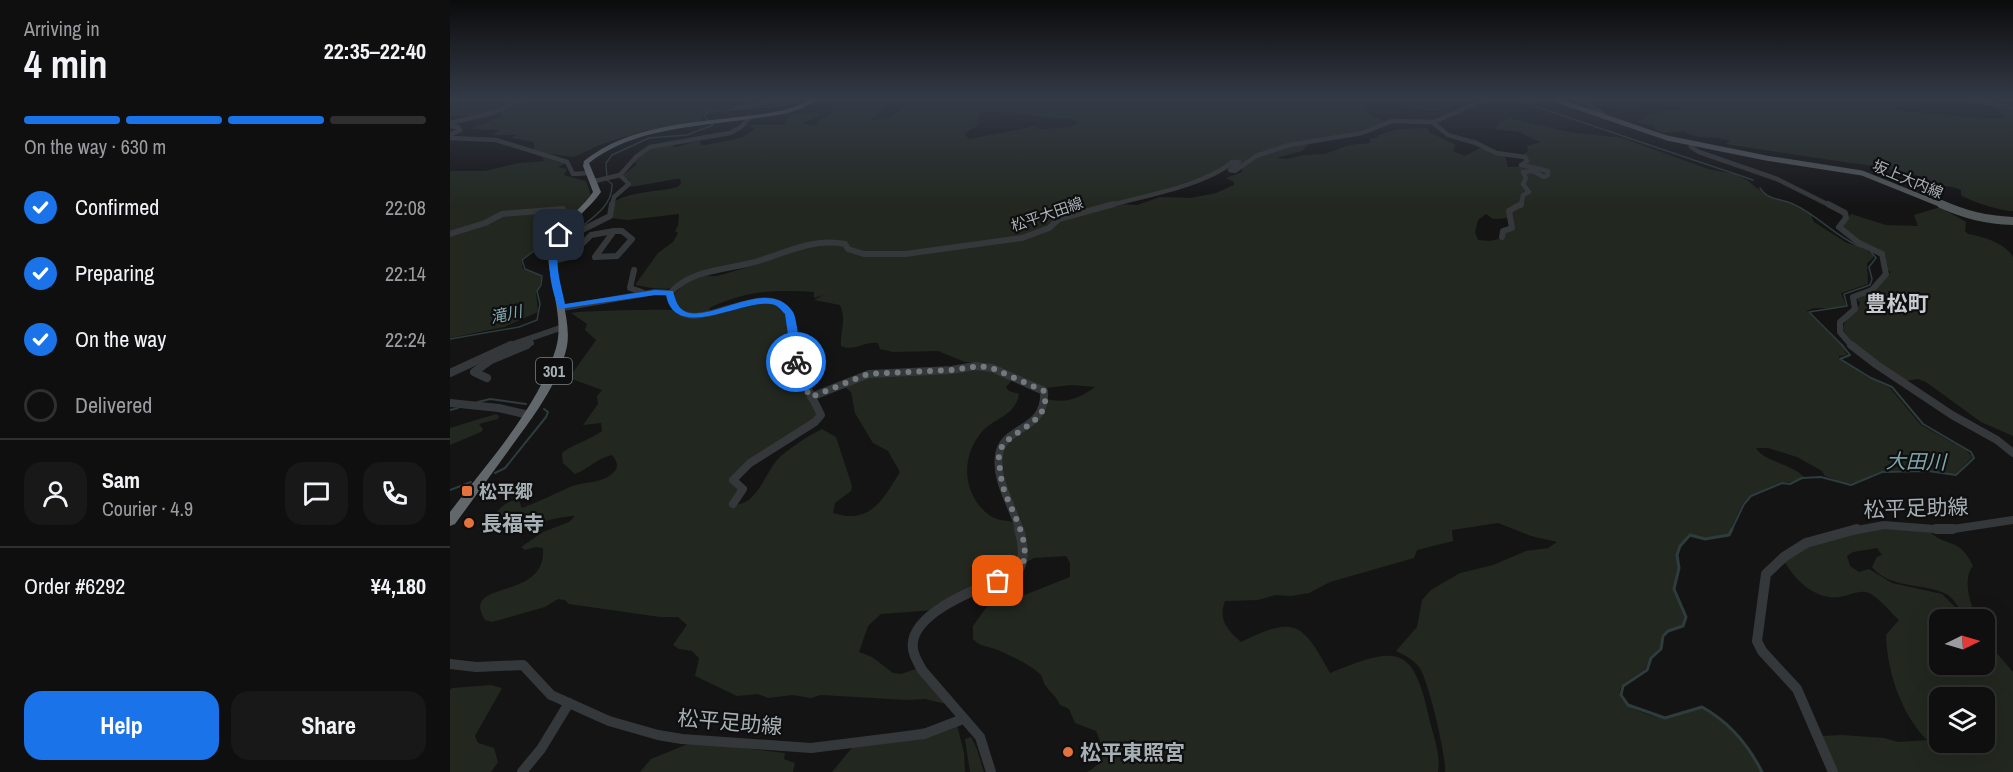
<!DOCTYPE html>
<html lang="en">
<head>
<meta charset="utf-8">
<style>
	body { margin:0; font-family:"Archivo Narrow","Noto Sans JP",sans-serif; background:#181819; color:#f1f3f6; height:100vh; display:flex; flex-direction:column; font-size:22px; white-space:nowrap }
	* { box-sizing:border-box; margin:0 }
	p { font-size:20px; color:#9b9c9f }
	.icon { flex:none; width:33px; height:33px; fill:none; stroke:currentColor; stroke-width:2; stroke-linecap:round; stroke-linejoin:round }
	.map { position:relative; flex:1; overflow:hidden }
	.sheet { display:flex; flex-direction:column; background:#0f0f10; width:450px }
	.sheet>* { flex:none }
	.needle { width:39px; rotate:85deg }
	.controls { position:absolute; left:1479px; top:609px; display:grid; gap:12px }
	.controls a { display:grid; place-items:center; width:66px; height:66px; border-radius:12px; background:#0f0f10; box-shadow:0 6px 24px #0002,0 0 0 2px #2f2f30; font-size:30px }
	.pin { position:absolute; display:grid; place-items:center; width:51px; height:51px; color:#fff; margin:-26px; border-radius:12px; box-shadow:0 3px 9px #0006 }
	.courier { position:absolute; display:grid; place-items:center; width:60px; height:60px; margin:-30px; border:4px solid #1a73e8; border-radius:50%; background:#fff; color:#222; box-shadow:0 2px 8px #0007 }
	.overview em { font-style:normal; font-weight:700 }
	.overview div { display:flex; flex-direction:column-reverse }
	.overview { display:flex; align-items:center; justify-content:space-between; height:102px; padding:0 24px }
	h1 { font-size:39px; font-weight:700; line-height:45px }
	.bar { display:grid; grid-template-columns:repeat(4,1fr); gap:9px 6px; align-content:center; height:72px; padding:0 24px }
	.bar i { height:8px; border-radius:4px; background:#2f2f30 }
	.bar .selected { background:#1a73e8 }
	.bar p { grid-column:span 4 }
	.line { display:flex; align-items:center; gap:15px; padding:0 24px; border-top:2px solid #2f2f30 }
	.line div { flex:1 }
	.round { display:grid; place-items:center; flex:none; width:63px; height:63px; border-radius:18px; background:#181819 }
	ol { padding:0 24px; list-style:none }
	li { display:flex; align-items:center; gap:18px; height:66px }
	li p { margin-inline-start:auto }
	li .icon { padding:6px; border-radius:50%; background:#1a73e8; color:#fff; stroke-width:4 }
	li:last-child { color:#9b9c9f }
	li i { width:33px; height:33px; border:3px solid #2f2f30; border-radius:50% }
	.primary-button { display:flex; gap:12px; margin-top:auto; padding:12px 24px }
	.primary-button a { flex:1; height:69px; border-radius:18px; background:#1a73e8; color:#fff; font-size:24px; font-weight:700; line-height:69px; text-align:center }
	.primary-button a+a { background:#181819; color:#f1f3f6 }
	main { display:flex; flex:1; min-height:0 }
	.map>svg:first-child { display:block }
	.green { fill:#222820; fill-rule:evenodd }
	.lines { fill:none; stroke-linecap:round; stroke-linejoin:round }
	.stream-far2 { stroke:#2e3c3d; stroke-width:1.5 }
	.stream-far1 { stroke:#2e3c3d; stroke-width:2 }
	.stream { stroke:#2e3c3d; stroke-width:3 }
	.minor-far3 { stroke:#35383a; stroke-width:4.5 }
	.minor-far2 { stroke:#35383a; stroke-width:6 }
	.minor-far1 { stroke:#35383a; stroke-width:8 }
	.minor { stroke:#35383a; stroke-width:10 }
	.major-far1 { stroke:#515659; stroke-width:5 }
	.major { stroke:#515659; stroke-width:8 }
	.highway { fill:#61676b; fill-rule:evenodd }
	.route { fill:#1a73e8 }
	.done { stroke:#73797d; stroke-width:6; stroke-dasharray:0 10.8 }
	.poi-dot { fill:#e5713c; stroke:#0f0f10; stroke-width:2 }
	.labels { text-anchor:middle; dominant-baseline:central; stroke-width:4.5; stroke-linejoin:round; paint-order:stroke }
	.far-street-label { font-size:15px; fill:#a6b0b5; stroke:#0f0f10 }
	.far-water-label { font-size:16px; font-style:italic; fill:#7fa8ae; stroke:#0f0f10 }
	.shield { fill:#0f0f10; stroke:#798084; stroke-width:1.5 }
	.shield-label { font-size:16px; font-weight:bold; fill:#a6b0b5 }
	.poi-label { font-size:18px; font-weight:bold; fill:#a6b0b5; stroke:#0f0f10; text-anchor:start }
	.water-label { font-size:20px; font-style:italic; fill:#7fa8ae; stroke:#0f0f10 }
	.quarter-label { font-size:21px; font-weight:bold; fill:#c7cdd1; stroke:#0f0f10 }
	.near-street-label { font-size:21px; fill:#a6b0b5; stroke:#0f0f10 }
	.near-poi-label { font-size:21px; font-weight:bold; fill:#a6b0b5; stroke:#0f0f10; text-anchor:start }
</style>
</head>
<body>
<main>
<section class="sheet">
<div class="overview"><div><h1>4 min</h1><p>Arriving in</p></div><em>22:35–22:40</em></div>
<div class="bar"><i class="selected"></i><i class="selected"></i><i class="selected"></i><i></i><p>On the way · 630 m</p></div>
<ol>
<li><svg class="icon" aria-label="check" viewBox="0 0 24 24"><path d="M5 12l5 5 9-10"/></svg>Confirmed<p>22:08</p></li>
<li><svg class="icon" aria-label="check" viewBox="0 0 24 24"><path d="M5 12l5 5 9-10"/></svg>Preparing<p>22:14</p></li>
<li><svg class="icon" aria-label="check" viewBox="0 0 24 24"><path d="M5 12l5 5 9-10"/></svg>On the way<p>22:24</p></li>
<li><i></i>Delivered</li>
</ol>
<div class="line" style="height:108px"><a class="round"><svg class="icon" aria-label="person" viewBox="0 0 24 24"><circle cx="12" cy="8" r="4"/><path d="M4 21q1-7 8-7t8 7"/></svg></a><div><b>Sam</b><p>Courier · 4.9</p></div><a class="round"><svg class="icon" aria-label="chat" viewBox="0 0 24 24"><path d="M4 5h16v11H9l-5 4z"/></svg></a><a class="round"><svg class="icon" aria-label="phone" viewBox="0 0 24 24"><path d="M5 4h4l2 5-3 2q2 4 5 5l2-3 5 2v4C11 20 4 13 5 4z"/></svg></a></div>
<div class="line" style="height:78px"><div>Order #6292</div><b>¥4,180</b></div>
<div class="primary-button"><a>Help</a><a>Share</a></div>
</section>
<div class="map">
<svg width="1563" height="772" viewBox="0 0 1563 772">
	<rect width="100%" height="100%" fill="#141415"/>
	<g class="green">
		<polygon points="0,98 76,98 33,115 0,116"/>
		<polygon points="83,98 285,98 281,108 252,113 250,122 193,131 152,144 124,157 85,152 84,142 61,138 66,135 42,135 50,130 19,129 53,116 51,112"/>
		<path d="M410,98h36c-5,4 -24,19 -25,23l21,-5 24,-18h110l-1,2 30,-2h304l3,5 7,3 -3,3 1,4 19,9c-9,3 -18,9 -26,10 -31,6 -104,12 -123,38l-4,-1 7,-6 -7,-2 -11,10 -104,33 19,1 23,-8 31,1 25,-5 18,-8v-3l-8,-4 16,-6v-5c25,-18 56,-24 86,-29l-18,5 -8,8 -26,7 10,1 18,-4 21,-1 24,-9 21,-2v-4l9,-2 -1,-2 20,-6 30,-1 1,4 27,13 -3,6 12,5 17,-9 23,9 3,11 17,-1 -2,-2 5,-3 -4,-7 4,-3 -1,-5 13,-4 -21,-10 -24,-3 4,-6 10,-5 62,14 51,6 86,31 26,5 13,6 21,17 23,6 19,10 4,9 33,21 17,5 9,7v3l-6,5 1,21 -27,9 5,12c-12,8 -29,-1 -39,6l36,35 4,9 -8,1v3l30,19 21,10 31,37 45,25 6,7 -17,18 -28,-5 -46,1 -24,11 -10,2 -22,-8 -3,-5 -25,-14 -29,-9h-12c7,13 35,16 48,29l-8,5h-15l-31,14 -7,7 -15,31 -23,4 -15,-4 -10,10 -4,10 2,13 -5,22 12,28 -3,8 -15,5 -5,5 -2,13 -9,8 -6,13 -23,16c-13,19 30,33 44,33 12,0 25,-11 36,-10 14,2 47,39 54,51 2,4 3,9 5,13h-316c2,-14 -17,-94 -26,-105 -6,-8 -15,-12 -23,-16l21,-24 5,-27 9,-10 29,-17 33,-8 33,-14 22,-3 9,-6 -26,-6 -33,-13 -46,7 1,11 -36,9 -3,8 -84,24 -21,11 -18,3 -16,-1 -17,5 -33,1c-7,18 2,29 16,41 53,-26 61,-21 89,31 64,-25 83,-32 99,45 4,17 12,36 9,54h-351c21,-12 17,-22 9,-41l-21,-8 -6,-14 -9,-4c-5,-11 -8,-10 -14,-19 -3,-3 -3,-9 -6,-12 -12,-11 -27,-17 -42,-24 -10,-4 -18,-3 -25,-11v-13l17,-24 19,-5 8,1 53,-21v-14l-4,-7 -32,2 -9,5c0,-11 2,-23 -1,-33 -5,-23 -31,-55 -23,-80 6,-19 43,-22 45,-51 22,5 33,-1 49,-12l-24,-2 -25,3 -57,-24 -24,-2 -27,-11 -45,1 -13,-3 -2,-6c-14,-2 -23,9 -37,3 -1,-14 6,-26 -1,-41l-26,-5 9,-5 -9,3v-6c-42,-2 -63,-2 -103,15l-4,5c-17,4 -30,1 -34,-17 8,-6 10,-14 20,-18 7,-2 11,-2 18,-1 7,1 19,-4 27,-6 27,-6 80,-35 106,-26l3,5h3l-4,-6c-25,-9 -70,13 -95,19 -18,5 -37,7 -55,13 -8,2 -16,11 -24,13 -10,2 -27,-1 -37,-3l23,-32 15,-11 5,-9 -3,-2 3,-5 1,-12 -52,6 -16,-2 4,-17c18,-10 42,-9 62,-14l4,-3 -1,-5h-4l-45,8 -1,-6 -7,-6 13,-10 -1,-6 12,-12 26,-4v4c10,0 16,-5 27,-6l1,4h5c17,-5 38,-3 48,-17l-4,-1 1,-2h31l9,-10 27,-2v3l-15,7 12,3 6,-7 11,-5 -2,-5 4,-4zM531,111l36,2 22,4 34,2 6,3 -9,5 -31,2 -3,-3 -67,13 -5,-5 13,-8 2,-3 -3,-1zM1061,210v12l3,5 -10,4 -2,7 -12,3 -12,-1 -3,-8 3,-12 8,-6 7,5 17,-1 -2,-7z"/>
		<path d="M936,98h82c-7,2 -10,6 -16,9 -15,8 -54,1 -66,-9z"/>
		<path d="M1132,98h37l2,2 -6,5c12,4 14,-5 23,-7h274l10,8 -26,-1 -3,4c5,3 102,11 114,9l-12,-9 2,-2 16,1v103c-9,1 -44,-10 -52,-16v-5c-8,-4 -15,-3 -22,-5 -6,-1 -8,-4 -13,-7 -8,-4 -66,-15 -75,-15l-126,-19 5,-3c-14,-6 -34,0 -46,-10l-22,2 -8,-4v-3l-19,-4 9,-3 1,-3 12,-4 8,2 1,-3 16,-2 -1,-3 -41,-3 -2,5 -16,1z"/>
		<path d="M91,157l24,7 -7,3 9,2 -3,6 22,6 5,14 -17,20 -12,-4v4l9,2 -18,21 -9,4 -23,18 2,9 17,6c3,6 -1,12 -4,18l2,19 -34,15 -54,11v-167h35l34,-8 26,-2z"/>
		<path d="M1490,207l26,15 -1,9 3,3c16,3 37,9 45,23v179l-32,-14 -55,-40 -8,-3 -13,2 -48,-33 -14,-18c0,-12 13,-17 17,-27l-3,-4 17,-8 17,-19 -3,-2 -3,-16 -23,-11 -20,-16 9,-13 35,11 32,1 -4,-11z"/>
		<path d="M325,303c19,14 15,34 19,56l-14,10 -5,8 3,2 13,-4 9,5 19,36 -86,61 7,13 -9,15c28,2 34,-36 51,-50 12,-10 26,-19 40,-26l14,8 16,49 -1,5 -16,12 -2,10c37,12 50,-13 67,-41l-12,-21 -15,-8 -18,-30 -4,-21 -6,-5 12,-9 121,-11 35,12 -7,8 3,4 10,3c-4,23 -25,23 -38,39 -21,25 -18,62 8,82 8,6 18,5 27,8l3,10 -1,36 -84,41 -53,4 -13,12 -9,26 13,5 21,16 8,1 18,-6 27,36 -21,-5 -18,1 -86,-5 -10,3 -18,-3 -25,3 -10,-4 -21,2 -42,-20 4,-18 -7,-7 -13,-2 -6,-4 14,-20 -9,-8h-18l-91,-13 -4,-4 -7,-1 -13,8 -53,15 -7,-2c-26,-42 62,-17 58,-72l-7,-1 -11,3 -4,-3 22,-15 26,-10 6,-6c-24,0 -69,20 -92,14 10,-11 19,-32 36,-29l3,7c16,-6 32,-14 48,-21 14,-6 33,-3 44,-15 6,-6 2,-12 -2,-17 -17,4 -23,14 -37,19l-12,-11 -1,-10c13,-10 28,-13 40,-22l-1,-8 -18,2 15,-21 -1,-8 5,-6 -33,-12 27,-38 -11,-10 2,-6 -16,-11c5,-2 91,-4 101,-3 10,1 16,8 26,8 11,0 21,-7 31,-9 15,-4 30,-6 46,-6z"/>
		<polygon points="46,414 49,416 48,419 29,424 33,429 31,432 0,445 0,428"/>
		<path d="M1423,528l56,3c18,18 30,5 44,35 -11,12 -3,42 6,53 -25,-5 -19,-20 -37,-27 -23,-9 -53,-4 -70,-25l5,-10 5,-2 -5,-7 -24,4 -6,4 3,10 9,6 10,-3 23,14 50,11 25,25 -27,1v44h44l1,-36 10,23 18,21v100h-177l-14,-36 20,-1 42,3 14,4 29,-2c-26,-26 -40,-69 -41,-105l13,-15c-9,-8 -18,-20 -28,-26 -9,-5 -18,0 -27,2 -25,7 -48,-14 -60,-35l26,-16zM1490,698h44v44h-44z"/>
		<polygon points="41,685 52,688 25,736 28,743 44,748 48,762 41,772 0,772 0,690 2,688"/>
		<polygon points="493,725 507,725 514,753 515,772 382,772 401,749 414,738"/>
		<polygon points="521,737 527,749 534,772 520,772 515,739"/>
		<polygon points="243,742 335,753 334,759 345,763 343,772 190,772 201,759"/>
	</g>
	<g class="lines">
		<g class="stream-far2">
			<polyline points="1069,98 1087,107 1303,180"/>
			<path d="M1310,188c8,13 21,10 33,16 25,11 42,33 68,43"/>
			<path d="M127,230c15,-12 36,-24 35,-46l-5,-4 -1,-17 6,-8 37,-17 38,-3 26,-10 -9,-9 4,-4 70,-6 36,-8"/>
			<polyline points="0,339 69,327 87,320 90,304 87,291 91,285 92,276 75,269 72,260 94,243 105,238"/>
			<polyline points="1393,346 1359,312 1397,306 1394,294 1420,285 1422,279 1419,267 1426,258 1421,252"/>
		</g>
		<g class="stream-far1">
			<polyline points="28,402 40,399 76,404"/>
			<polyline points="0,410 8,408"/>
			<polyline points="45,473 55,468 96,417 98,412 94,409"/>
			<polyline points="0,490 21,482"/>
			<polyline points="1281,531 1294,504 1301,496 1332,483 1340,484 1352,478 1371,477 1401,485 1432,472 1478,471 1506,475 1524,458 1521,452 1473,424 1442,387 1421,378 1390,359 1400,355 1392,345"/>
		</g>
		<path class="stream" d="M1282,529l-3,6 -24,4 -15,-4 -10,11 -3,9 2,13 -5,21 12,28 -3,9 -15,5 -5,5 -2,13 -10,9 -4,12 -24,16 -2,9 7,10 37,13 37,-11c27,15 46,37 60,65"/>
		<g class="minor-far3">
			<polyline points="1129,98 1153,114 1151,116"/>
			<polyline points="1513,98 1563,108"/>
			<polyline points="1561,98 1563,100"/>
			<polyline points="286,108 337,98"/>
			<polyline points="982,122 998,135 1026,143 1046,153 1075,157 1077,161 1071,165 1098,171 1098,175 1094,177 1083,171 1073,172 1076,178 1073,184 1079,192 1073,195 1071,206"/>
			<polyline points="0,123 42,113 79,98"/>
			<polyline points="0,126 8,127 10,130 0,135"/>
			<polyline points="0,138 46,140 117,162 123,174 139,173"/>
			<polyline points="1241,144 1241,147 1249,152 1327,179 1381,206"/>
			<polyline points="170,175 187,156 200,147 280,133 291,127 299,118"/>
			<polyline points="145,181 170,175"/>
			<polyline points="162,206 164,197 179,184 170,175"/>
			<path d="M658,206c35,-10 98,-21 124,-44h7l-9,8 5,1 21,-15 33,-11 73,-12 30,-12 42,1 53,-24"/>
		</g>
		<g class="minor-far2">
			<polyline points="1378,204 1395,213 1396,218 1389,227 1409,243 1432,254 1436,274 1422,290 1403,297 1405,309 1390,322 1390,332 1402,346"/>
			<polygon points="164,231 172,231 182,239 167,256 145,257"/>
			<polyline points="0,234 35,223 52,214 113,209 116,216 126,216"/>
			<polyline points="1052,237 1053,231 1062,228 1059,211 1071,204"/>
			<polyline points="104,244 160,216 162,204"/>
			<polyline points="103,261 119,257 141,235 164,231"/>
			<polyline points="184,270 180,288 192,292"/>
			<path d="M220,293c21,-23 53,-23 81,-30 31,-8 61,-26 94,-19l3,5 16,5h41l117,-16 27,-10 10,-9 55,-15"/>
			<path d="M220,293c1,4 2,9 5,13 18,32 89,-28 112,4 7,10 5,25 7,36"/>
			<polyline points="112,308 205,292 220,293"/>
			<polyline points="58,346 113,327"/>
			<polyline points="73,346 81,343"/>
		</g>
		<g class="minor-far1">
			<polyline points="1401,345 1427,365 1502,415 1547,440 1563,453"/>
			<polyline points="0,373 61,345"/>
			<polyline points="37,378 24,372 41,360 77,345"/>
			<path d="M361,397l58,-23 83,-4 23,-4 17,2 52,23c3,41 -41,34 -45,64 -4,26 14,51 21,76"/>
			<polyline points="0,403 49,408 79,415"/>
			<polyline points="283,504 293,489 283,480 300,463 365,422 371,415 351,375 343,345"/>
			<polyline points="1402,531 1434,525 1497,530 1563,520"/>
		</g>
		<g class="minor">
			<polyline points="1486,529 1503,529"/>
			<polyline points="0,664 26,667 73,665 101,695 159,721 208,735 232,739 361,748 474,734 513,719"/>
			<polyline points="72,772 91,749 119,703"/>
			<path d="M541,772l-11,-35 -58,-67c-3,-6 -8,-13 -9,-21 -6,-38 77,-65 103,-76 10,-10 7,-30 3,-44"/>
			<polyline points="1383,772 1347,689 1312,651 1307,641 1316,574 1334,557 1356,543 1407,529"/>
		</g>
		<polyline class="major-far1" points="1100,98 1217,138 1316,158 1412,173 1494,206"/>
		<path class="major" d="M1491,204c25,11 45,16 72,17"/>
		<path class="highway" d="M362,98h7c-19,16 -47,18 -70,21 -54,8 -116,9 -160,44l12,29c-11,16 -31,30 -39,45 -16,28 11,76 5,109 -8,39 -38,76 -61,108 -17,23 -34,47 -51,70l-5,2v-14c37,-49 89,-105 106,-164 7,-23 -2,-53 -6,-76 -1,-7 -3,-16 -1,-23 5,-21 32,-39 44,-57l-10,-26 1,-5c45,-36 107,-38 162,-45 23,-3 46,-5 66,-18z"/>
	</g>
	<linearGradient id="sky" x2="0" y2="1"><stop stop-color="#0b0b0c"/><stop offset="0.48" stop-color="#343a46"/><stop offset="1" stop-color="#343a46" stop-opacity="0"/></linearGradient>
	<rect width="1563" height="206" fill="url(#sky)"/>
	<path class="route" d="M107,233l6,2c-11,24 -3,45 2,69l90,-14 18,1c2,7 4,16 11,20 25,14 84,-36 109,1 5,9 6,38 8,50l-5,3 -4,-3 -7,-48c-4,-4 -8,-10 -15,-10 -29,-4 -95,38 -104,-9h-11l-96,14c-9,-23 -15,-53 -2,-76z"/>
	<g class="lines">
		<path class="done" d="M346,362l8,25 7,10 57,-23 84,-4 27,-4 13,2 52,23c10,37 -48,40 -45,68 1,12 2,25 7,36 7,19 29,55 13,75 -5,6 -14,8 -21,11"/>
	</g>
	<g class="poi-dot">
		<rect x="11" y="485" width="12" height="12" rx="3"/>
		<circle cx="19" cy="523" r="6"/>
		<circle cx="618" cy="752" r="6"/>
	</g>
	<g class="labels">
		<g class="far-street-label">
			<text transform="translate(1458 179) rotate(23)">坂上大内線</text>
			<text transform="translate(597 214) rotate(-19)">松平大田線</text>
		</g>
		<g class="far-water-label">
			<text transform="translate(56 314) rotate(-12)">滝川</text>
		</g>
		<rect class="shield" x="86" y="358" width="36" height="26" rx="4.5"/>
		<g class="shield-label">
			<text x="104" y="371">301</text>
		</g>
		<g class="poi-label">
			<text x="29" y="491">松平郷</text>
		</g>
		<g class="water-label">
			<text transform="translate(1466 461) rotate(1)">大田川</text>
		</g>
		<g class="quarter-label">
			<text x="1447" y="303">豊松町</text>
		</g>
		<g class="near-street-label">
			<text transform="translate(1466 508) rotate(-2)">松平足助線</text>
			<text transform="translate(280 722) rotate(5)">松平足助線</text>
		</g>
		<g class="near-poi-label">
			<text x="31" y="523">長福寺</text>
			<text x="630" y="752">松平東照宮</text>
		</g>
	</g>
</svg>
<div class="controls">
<a><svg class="needle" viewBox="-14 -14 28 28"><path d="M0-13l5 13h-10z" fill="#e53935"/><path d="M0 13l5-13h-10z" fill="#9b9c9f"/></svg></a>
<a><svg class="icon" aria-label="layers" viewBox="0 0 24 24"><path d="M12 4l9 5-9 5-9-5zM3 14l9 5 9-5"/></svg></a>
</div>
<div class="pin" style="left:548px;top:581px;background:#ea580c"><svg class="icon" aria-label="bag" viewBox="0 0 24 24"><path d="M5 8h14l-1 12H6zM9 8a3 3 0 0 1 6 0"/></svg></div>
<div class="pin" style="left:109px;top:235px;background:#1f2937"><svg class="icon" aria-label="home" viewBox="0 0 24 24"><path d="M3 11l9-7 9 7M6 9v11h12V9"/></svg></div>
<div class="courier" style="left:346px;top:362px"><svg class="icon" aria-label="bike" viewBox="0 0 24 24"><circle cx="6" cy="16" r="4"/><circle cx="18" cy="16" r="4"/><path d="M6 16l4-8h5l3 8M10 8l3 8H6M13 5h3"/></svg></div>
</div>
</main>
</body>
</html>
